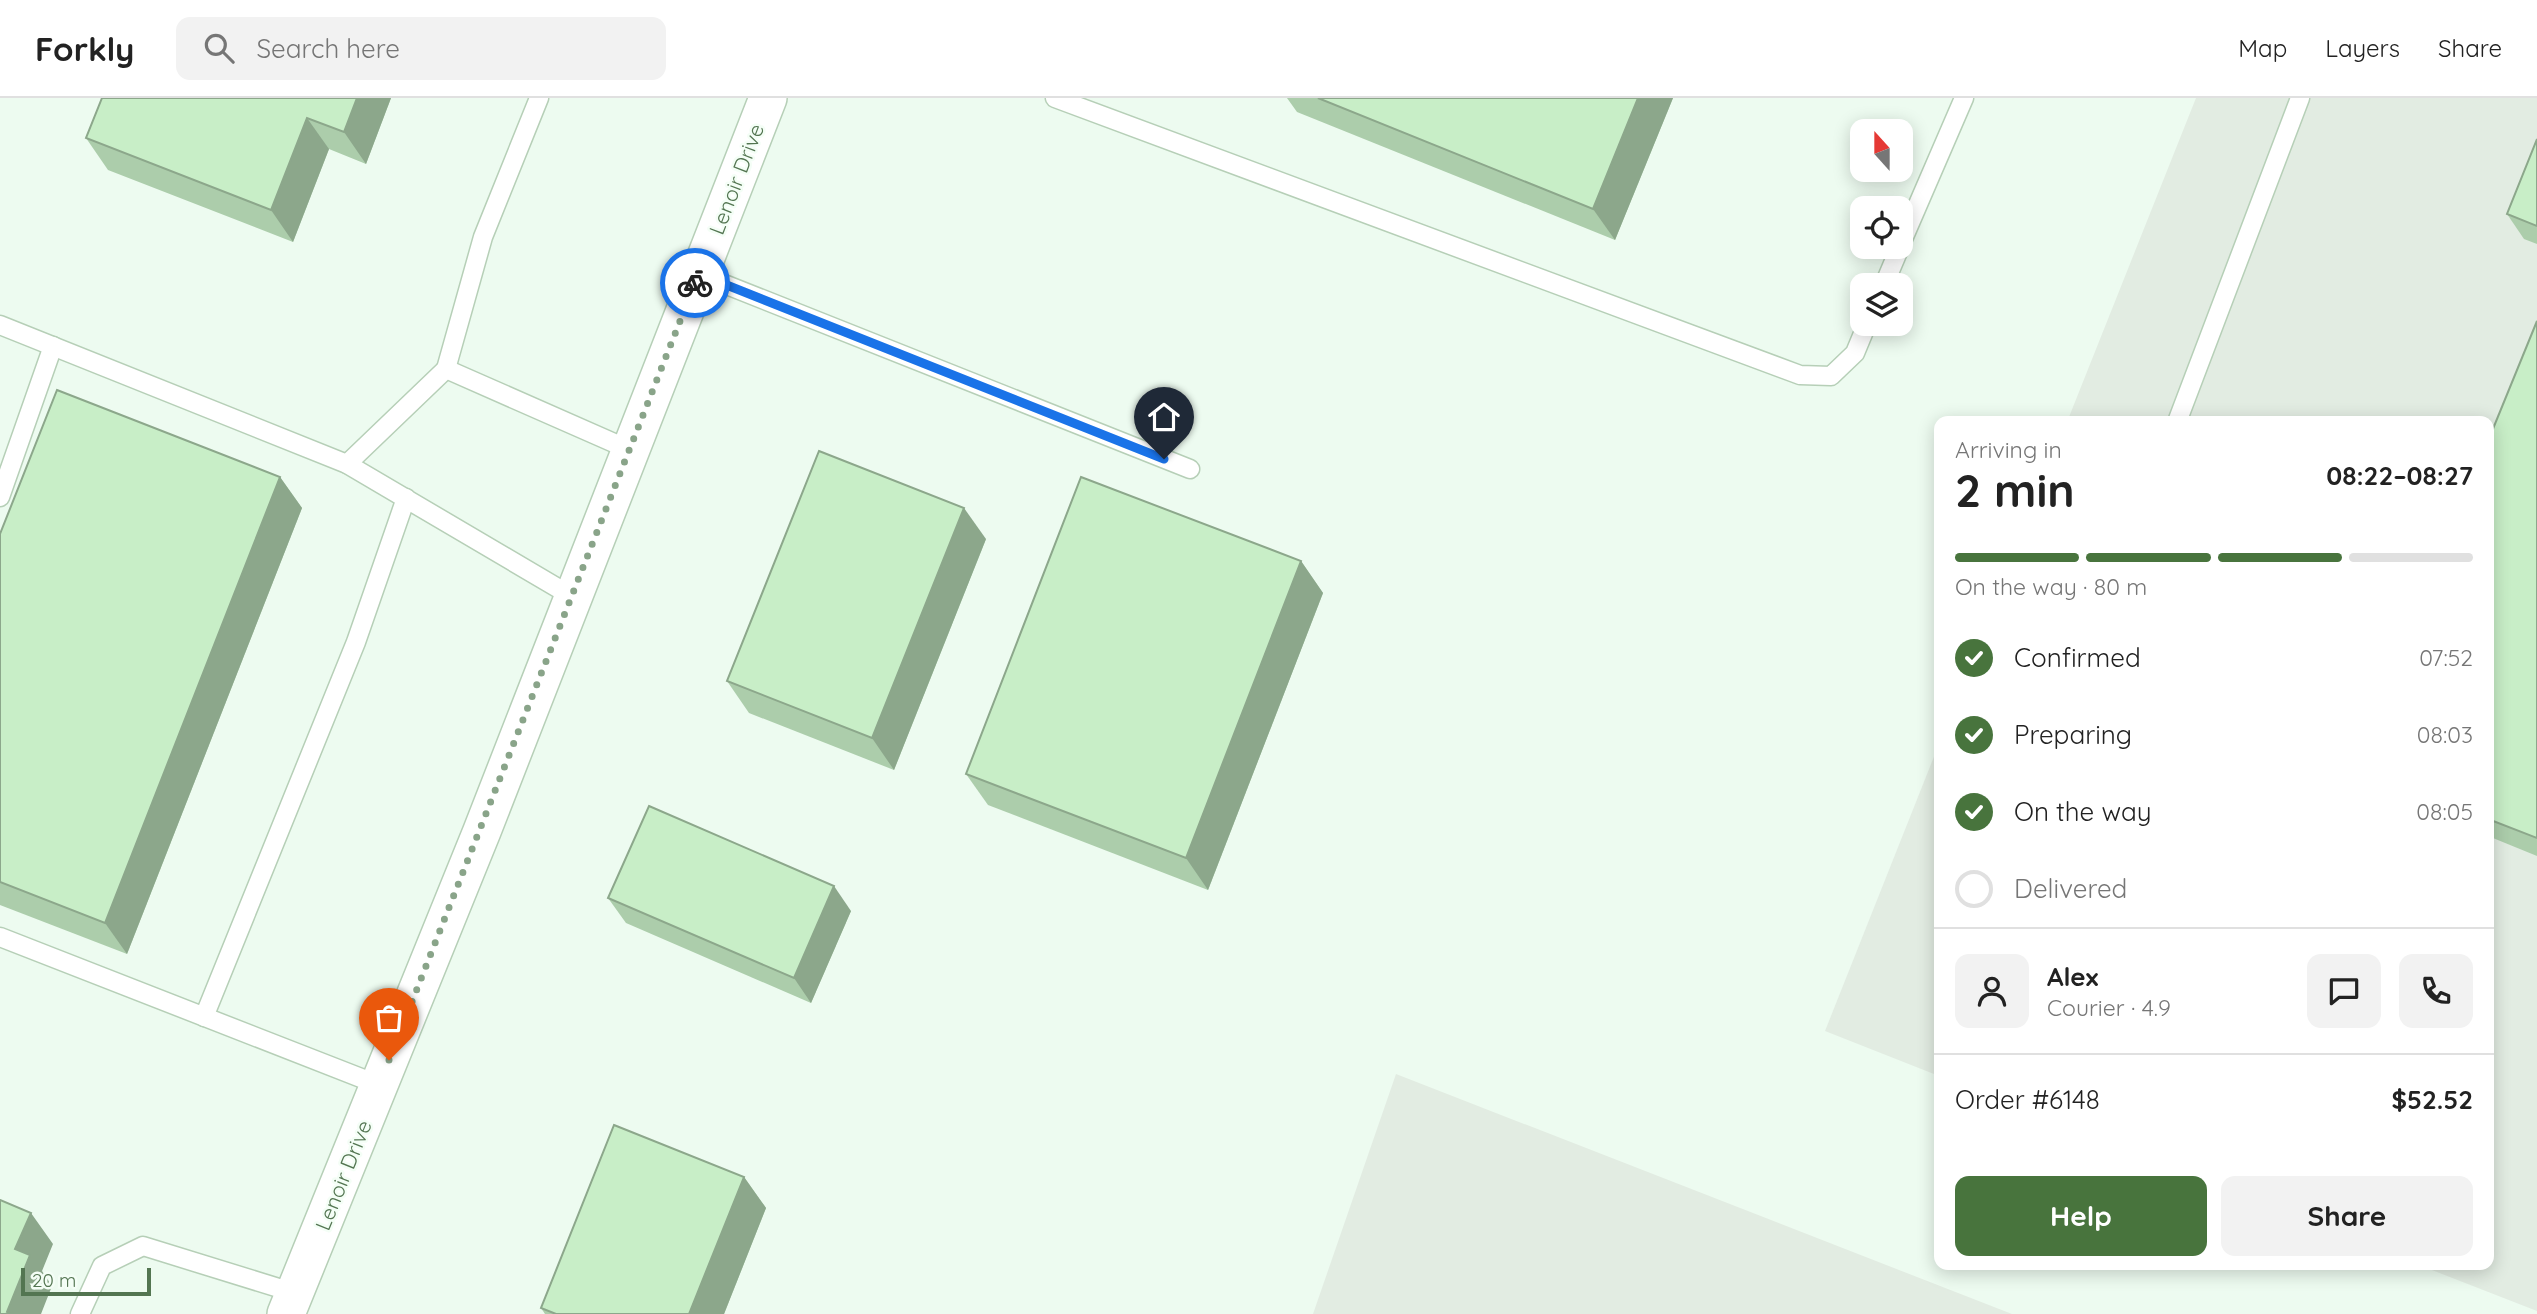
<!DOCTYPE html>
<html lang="en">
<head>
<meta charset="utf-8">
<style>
	body { margin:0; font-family:Quicksand,sans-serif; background:#f2f2f2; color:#222; height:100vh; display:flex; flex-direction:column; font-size:26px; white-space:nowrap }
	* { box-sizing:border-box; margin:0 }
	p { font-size:23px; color:#767676 }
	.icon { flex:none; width:38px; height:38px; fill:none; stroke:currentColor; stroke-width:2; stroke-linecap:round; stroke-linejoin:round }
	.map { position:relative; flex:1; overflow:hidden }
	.drawer { position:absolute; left:1934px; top:318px; width:560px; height:854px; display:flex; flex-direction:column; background:#fff; border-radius:14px; box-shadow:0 4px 18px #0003 }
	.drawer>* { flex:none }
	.needle { width:46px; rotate:339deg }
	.controls { position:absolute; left:1850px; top:21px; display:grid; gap:14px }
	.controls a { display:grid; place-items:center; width:63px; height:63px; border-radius:14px; background:#fff; box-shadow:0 4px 18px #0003; font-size:35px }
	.scale { position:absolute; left:21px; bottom:18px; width:130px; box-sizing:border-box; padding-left:7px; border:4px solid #537551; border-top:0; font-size:19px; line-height:24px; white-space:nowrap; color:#537551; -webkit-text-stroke:5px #f4fef6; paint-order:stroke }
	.pin { position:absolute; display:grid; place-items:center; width:60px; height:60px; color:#fff; margin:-72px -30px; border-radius:50% 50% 50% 0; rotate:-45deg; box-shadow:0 0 7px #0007 }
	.pin .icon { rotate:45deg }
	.courier { position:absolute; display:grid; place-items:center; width:70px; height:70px; margin:-35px; border:5px solid #1a73e8; border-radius:50%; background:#fff; color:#222; box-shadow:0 2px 9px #0007 }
	.summary em { font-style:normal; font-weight:700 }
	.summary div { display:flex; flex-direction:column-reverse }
	.summary { display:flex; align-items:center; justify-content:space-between; height:119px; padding:0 21px }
	h1 { font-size:46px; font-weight:700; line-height:52px }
	.bar { display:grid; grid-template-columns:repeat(4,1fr); gap:10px 7px; align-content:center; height:84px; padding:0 21px }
	.bar i { height:9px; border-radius:5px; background:#e0e0e0 }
	.bar .selected { background:#48743d }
	.bar p { grid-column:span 4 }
	.line { display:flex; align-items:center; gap:18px; padding:0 21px; border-top:2px solid #e0e0e0 }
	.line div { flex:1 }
	.round { display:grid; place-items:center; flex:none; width:74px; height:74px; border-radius:14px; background:#f2f2f2 }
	ol { padding:0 21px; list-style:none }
	li { display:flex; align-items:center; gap:21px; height:77px }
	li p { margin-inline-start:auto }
	li .icon { padding:7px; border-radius:50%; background:#48743d; color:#fff; stroke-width:4 }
	li:last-child { color:#767676 }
	li i { width:38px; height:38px; border:4px solid #e0e0e0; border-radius:50% }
	.button { display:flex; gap:14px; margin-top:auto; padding:14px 21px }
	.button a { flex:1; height:80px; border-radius:14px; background:#48743d; color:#fff; font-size:28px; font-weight:700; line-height:80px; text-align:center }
	.button a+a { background:#f2f2f2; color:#222 }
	header { display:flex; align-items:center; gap:42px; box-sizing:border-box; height:98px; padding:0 35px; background:#fff; border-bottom:2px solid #e0e0e0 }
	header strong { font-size:33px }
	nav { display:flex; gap:38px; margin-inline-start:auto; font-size:24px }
	.search { width:490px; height:63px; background:#f2f2f2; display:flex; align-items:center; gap:18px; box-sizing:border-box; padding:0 24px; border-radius:14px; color:#767676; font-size:26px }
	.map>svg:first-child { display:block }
	.industrial { fill:#e2ece2 }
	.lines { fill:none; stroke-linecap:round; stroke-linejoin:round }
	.lane-casing { stroke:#b6cfb7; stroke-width:21 }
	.street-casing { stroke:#b6cfb7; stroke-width:40 }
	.lane { stroke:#fff; stroke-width:18 }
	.street { stroke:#fff; stroke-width:37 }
	.wall { fill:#accdab }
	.shaded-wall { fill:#8ca78b }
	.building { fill:#c8eec7; stroke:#8ca78b; stroke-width:2 }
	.done { stroke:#89a489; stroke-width:7; stroke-dasharray:0 12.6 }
	.route { stroke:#1a73e8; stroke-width:9 }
	.labels { text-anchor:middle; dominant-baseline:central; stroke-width:5; stroke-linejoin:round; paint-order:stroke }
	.street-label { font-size:21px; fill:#537551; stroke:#f4fef6 }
</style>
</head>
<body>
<header>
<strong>Forkly</strong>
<div class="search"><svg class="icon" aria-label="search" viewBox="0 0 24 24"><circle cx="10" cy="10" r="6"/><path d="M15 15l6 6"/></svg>Search here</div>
<nav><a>Map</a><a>Layers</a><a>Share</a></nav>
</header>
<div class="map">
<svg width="2537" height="1216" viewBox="0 0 2537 1216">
	<rect width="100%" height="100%" fill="#edfbf0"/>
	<g class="industrial">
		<polygon points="2196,0 2537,0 2537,1213 2419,1167 2488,1167 2488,324 2067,324"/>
		<polygon points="1939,646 1939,978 1825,933"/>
		<polygon points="1396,976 2012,1216 1313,1216"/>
	</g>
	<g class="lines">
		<g class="lane-casing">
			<g id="lane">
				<polyline points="1055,0 1800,277 1831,278 1855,255 1867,226"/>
				<polyline points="1900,148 1964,0"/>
				<polyline points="699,176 1190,371"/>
				<polyline points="1884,187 1900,149"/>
				<polyline points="0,227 347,366 573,499"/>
				<polyline points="446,271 483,139 539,0"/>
				<polyline points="2177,324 2300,0"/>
				<polyline points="347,366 446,271 630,352"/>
				<polyline points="0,399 53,248"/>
				<polyline points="0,839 379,987"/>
				<polyline points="204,919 356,544 406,400"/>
				<polyline points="80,1216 102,1168 143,1148 295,1195"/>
			</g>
		</g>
		<g class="street-casing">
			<polyline id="street" points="286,1216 482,733 768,0"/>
		</g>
		<use href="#lane" class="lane"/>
		<use href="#street" class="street"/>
	</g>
	<g class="wall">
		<polygon points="391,0 366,66 329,51 293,144 108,72 86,40"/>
		<polygon points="1287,0 1673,0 1615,142 1297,14"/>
		<polygon points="2537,41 2537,146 2524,141 2507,116"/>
		<polygon points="2537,223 2537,758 2488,738 2488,343"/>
		<polygon points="280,379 302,410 127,856 0,807 0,436"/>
		<polygon points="986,441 894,672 749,615 727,583"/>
		<polygon points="1301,463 1323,495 1208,792 988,707 966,676"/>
		<polygon points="608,800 851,813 811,905 626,825"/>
		<polygon points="744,1079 766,1110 724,1216 545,1216 541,1210"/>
	</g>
	<g class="shaded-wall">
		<polygon points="357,0 391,0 366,66 344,34"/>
		<polygon points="1638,0 1673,0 1615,142 1593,111"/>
		<polygon points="307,20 329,51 293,144 271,112"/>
		<polygon points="280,379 302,410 127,856 105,825"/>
		<polygon points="964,410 986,441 894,672 872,640"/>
		<polygon points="1301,463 1323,495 1208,792 1186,760"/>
		<polygon points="834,788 851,813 811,905 794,880"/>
		<polygon points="744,1079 766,1110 724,1216 689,1216"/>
		<polygon points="31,1115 53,1146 42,1173 52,1188 41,1216 9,1216 7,1214 15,1151"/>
	</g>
	<g class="building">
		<polygon points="102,0 357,0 344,34 307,20 271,112 86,40"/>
		<polygon points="1318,0 1638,0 1593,111"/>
		<polygon points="2537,41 2537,128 2507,116"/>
		<polygon points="2537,223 2537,740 2488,721 2488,343"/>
		<polygon points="57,292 280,379 105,825 0,784 0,436"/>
		<polygon points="819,353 964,410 872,640 727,583"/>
		<polygon points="1081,379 1301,463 1186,760 966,676"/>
		<polygon points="649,708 834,788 794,880 608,800"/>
		<polygon points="614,1027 744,1079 689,1216 556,1216 541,1210"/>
		<polygon points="0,1102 31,1115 15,1151 30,1157 7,1214 13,1216 0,1216"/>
	</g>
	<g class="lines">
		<polyline class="done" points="389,962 695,185"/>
		<polyline class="route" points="695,185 699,176 1164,361"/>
	</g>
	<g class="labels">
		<g class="street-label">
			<text transform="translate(736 81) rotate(-69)">Lenoir Drive</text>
			<text transform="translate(343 1077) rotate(-68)">Lenoir Drive</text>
		</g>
	</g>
</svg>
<div class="controls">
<a><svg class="needle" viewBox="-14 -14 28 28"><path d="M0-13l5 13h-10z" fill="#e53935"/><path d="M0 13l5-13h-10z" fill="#767676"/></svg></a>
<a><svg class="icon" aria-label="locate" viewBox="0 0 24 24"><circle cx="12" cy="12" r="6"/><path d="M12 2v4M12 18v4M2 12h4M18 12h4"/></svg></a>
<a><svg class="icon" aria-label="layers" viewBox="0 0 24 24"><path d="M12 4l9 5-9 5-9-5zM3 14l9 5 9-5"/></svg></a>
</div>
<div class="scale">20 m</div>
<div class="pin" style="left:389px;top:962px;background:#ea580c"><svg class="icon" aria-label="bag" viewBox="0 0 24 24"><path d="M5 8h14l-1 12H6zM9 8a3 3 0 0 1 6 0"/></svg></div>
<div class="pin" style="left:1164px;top:361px;background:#1f2937"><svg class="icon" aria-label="home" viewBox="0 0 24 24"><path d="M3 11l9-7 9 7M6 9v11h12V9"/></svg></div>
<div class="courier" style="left:695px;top:185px"><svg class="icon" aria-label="bike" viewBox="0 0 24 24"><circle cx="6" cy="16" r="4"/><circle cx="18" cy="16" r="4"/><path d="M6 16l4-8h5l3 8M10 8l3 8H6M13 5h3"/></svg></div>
<section class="drawer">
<div class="summary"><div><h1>2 min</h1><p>Arriving in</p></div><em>08:22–08:27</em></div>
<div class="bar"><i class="selected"></i><i class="selected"></i><i class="selected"></i><i></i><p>On the way · 80 m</p></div>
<ol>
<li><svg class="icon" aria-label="check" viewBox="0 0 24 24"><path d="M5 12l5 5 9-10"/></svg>Confirmed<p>07:52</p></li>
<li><svg class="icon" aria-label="check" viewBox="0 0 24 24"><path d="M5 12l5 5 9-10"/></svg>Preparing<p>08:03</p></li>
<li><svg class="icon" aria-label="check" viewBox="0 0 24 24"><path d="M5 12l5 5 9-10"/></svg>On the way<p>08:05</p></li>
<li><i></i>Delivered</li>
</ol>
<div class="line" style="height:126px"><a class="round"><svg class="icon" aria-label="person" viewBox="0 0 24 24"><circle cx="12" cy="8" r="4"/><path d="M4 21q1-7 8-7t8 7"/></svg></a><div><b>Alex</b><p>Courier · 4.9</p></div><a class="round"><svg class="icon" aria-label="chat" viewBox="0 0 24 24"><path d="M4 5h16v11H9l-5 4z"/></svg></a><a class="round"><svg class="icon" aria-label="phone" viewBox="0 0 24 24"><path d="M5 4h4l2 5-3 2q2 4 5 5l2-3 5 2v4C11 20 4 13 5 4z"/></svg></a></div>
<div class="line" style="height:91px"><div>Order #6148</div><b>$52.52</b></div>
<div class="button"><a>Help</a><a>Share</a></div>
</section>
</div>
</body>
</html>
